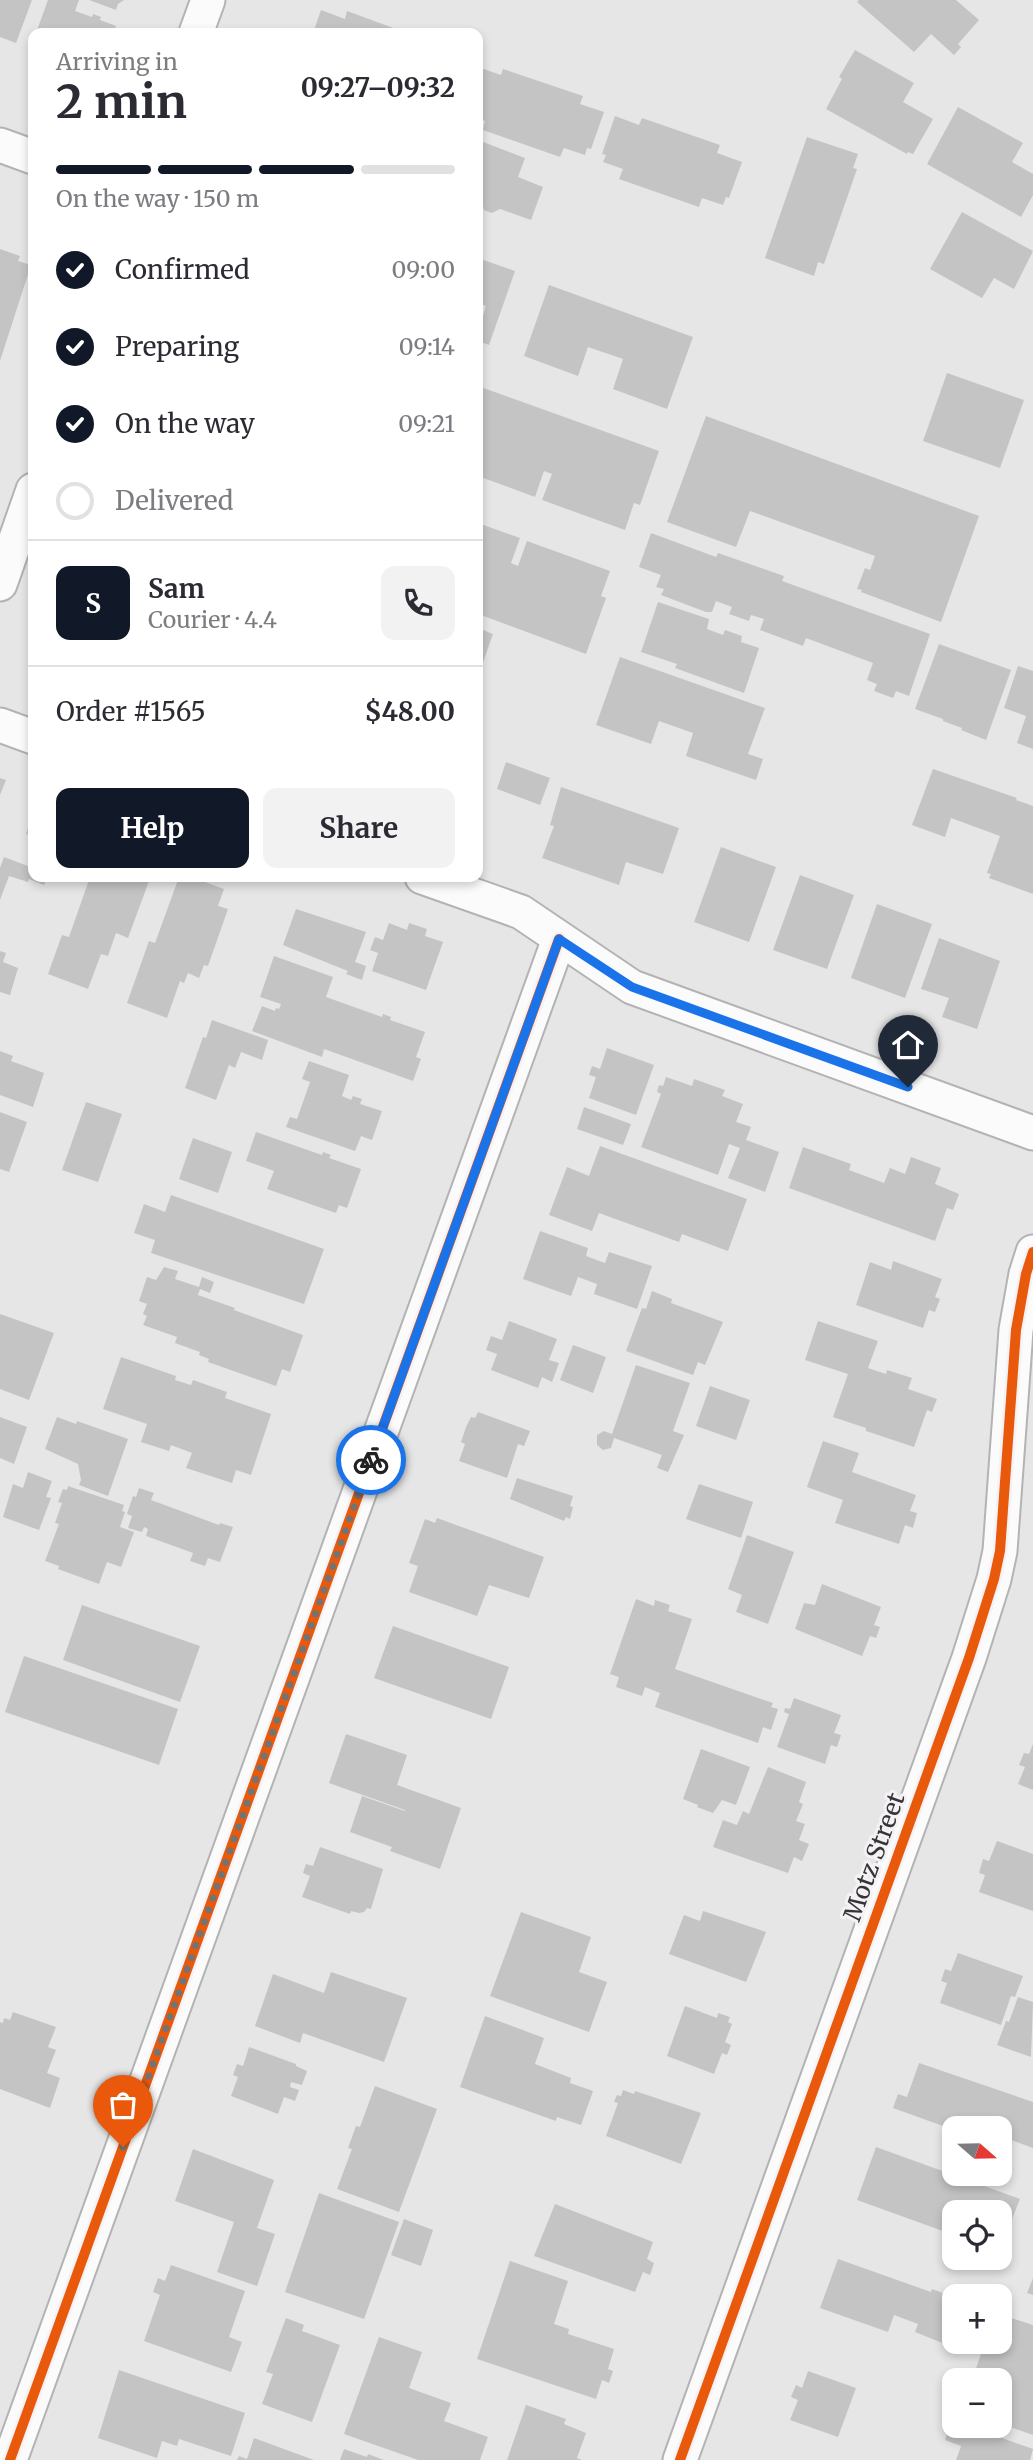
<!DOCTYPE html>
<html lang="en">
<head>
<meta charset="utf-8">
<style>
	body { margin:0; font-family:Merriweather,serif; background:#f2f2f3; color:#2b2b33; height:100vh; display:flex; flex-direction:column; font-size:26px; white-space:nowrap }
	* { box-sizing:border-box; margin:0 }
	p { font-size:23px; color:#7c7c81 }
	.icon { flex:none; width:38px; height:38px; fill:none; stroke:currentColor; stroke-width:2; stroke-linecap:round; stroke-linejoin:round }
	.map { position:relative; flex:1; overflow:hidden }
	.sheet { position:absolute; left:28px; top:28px; width:455px; height:854px; display:flex; flex-direction:column; background:#fff; border-radius:14px; box-shadow:0 4px 10px #0003 }
	.sheet>* { flex:none }
	.needle { width:46px; rotate:110deg }
	.fabs { position:absolute; left:942px; top:2116px; display:grid; gap:14px }
	.fabs a { display:grid; place-items:center; width:70px; height:70px; border-radius:14px; background:#fff; box-shadow:0 4px 10px #0003; font-size:35px }
	.pin { position:absolute; display:grid; place-items:center; width:60px; height:60px; color:#fff; margin:-72px -30px; border-radius:50% 50% 50% 0; rotate:-45deg; box-shadow:0 0 7px #0007 }
	.pin .icon { rotate:45deg }
	.courier { position:absolute; display:grid; place-items:center; width:70px; height:70px; margin:-35px; border:5px solid #1a73e8; border-radius:50%; background:#fff; color:#222; box-shadow:0 2px 9px #0007 }
	.summary em { font-style:normal; font-weight:700 }
	.summary div { display:flex; flex-direction:column-reverse }
	.summary { display:flex; align-items:center; justify-content:space-between; height:119px; padding:0 28px }
	h1 { font-size:46px; font-weight:700; line-height:52px }
	.bar { display:grid; grid-template-columns:repeat(4,1fr); gap:10px 7px; align-content:center; height:84px; padding:0 28px }
	.bar i { height:9px; border-radius:5px; background:#e1e1e2 }
	.bar .active { background:#111827 }
	.bar p { grid-column:span 4 }
	.line { display:flex; align-items:center; gap:18px; padding:0 28px; border-top:2px solid #e1e1e2 }
	.line div { flex:1 }
	.round { display:grid; place-items:center; flex:none; width:74px; height:74px; border-radius:14px; background:#f2f2f3 }
	ol { padding:0 28px; list-style:none }
	li { display:flex; align-items:center; gap:21px; height:77px }
	li p { margin-inline-start:auto }
	li .icon { padding:7px; border-radius:50%; background:#111827; color:#fff; stroke-width:4 }
	li:last-child { color:#7c7c81 }
	li i { width:38px; height:38px; border:4px solid #e1e1e2; border-radius:50% }
	.action { display:flex; gap:14px; margin-top:auto; padding:14px 28px }
	.action a { flex:1; height:80px; border-radius:14px; background:#111827; color:#fff; font-size:28px; font-weight:700; line-height:80px; text-align:center }
	.action a+a { background:#f2f2f3; color:#2b2b33 }
	.map>svg:first-child { display:block }
	.building { fill:#c4c4c5 }
	.lines { fill:none; stroke-linecap:round; stroke-linejoin:round }
	.street-casing { stroke:#b4b3b4; stroke-width:37 }
	.street { stroke:#fbfbfb; stroke-width:33 }
	.cycleway-casing { stroke:#f5f2f5; stroke-width:15 }
	.cycleway { stroke:#e8590c; stroke-width:10 }
	.done { stroke:#747374; stroke-width:7; stroke-dasharray:0 12.6 }
	.route { stroke:#1a73e8; stroke-width:9 }
	.labels { text-anchor:middle; dominant-baseline:central; stroke-width:6; stroke-linejoin:round; paint-order:stroke }
	.street-label { font-size:24px; fill:#363536; stroke:#f5f2f5 }
</style>
</head>
<body>
<div class="map">
<svg width="1033" height="2460" viewBox="0 0 1033 2460">
	<rect width="100%" height="100%" fill="#e7e6e7"/>
	<g class="building">
		<polygon points="0,0 32,0 16,43 0,37"/>
		<polygon points="48,0 79,0 75,11 92,17 93,14 101,17 100,20 116,26 113,33 36,33"/>
		<polygon points="89,0 124,0 118,4 116,10"/>
		<polygon points="859,0 956,0 979,20 958,44 961,47 954,55 931,34 914,52 857,2"/>
		<polygon points="321,10 345,19 347,11 407,33 313,33"/>
		<polygon points="855,50 914,83 903,102 933,119 913,154 908,152 907,154 826,109 842,79 839,77"/>
		<polygon points="478,67 501,75 503,69 583,96 580,104 604,112 591,149 587,148 585,155 564,148 560,157 483,130 485,121 478,118"/>
		<polygon points="958,107 1023,143 1012,162 1033,174 1033,195 1021,217 927,164"/>
		<polygon points="615,116 639,125 642,118 720,145 717,153 742,162 729,198 726,197 723,205 702,198 699,207 619,179 623,169 603,162 606,155 602,154"/>
		<polygon points="807,137 858,154 853,168 857,169 824,264 818,262 814,276 765,258"/>
		<polygon points="478,140 525,158 518,177 543,187 531,220 500,209 492,213 484,210 482,202 478,201"/>
		<polygon points="962,212 1033,251 1014,289 994,278 982,298 930,269"/>
		<polygon points="0,249 20,256 18,261 31,265 0,361"/>
		<polygon points="478,258 515,271 489,345 478,341 478,317 482,319 486,306 478,303"/>
		<polygon points="549,285 693,337 667,409 613,389 623,359 588,347 578,376 524,356"/>
		<polygon points="947,373 1024,400 1000,468 923,441"/>
		<polygon points="478,386 659,451 640,505 634,503 625,530 542,500 552,474 544,471 535,497 478,476"/>
		<polygon points="706,416 979,516 941,622 861,592 862,590 857,589 865,568 870,570 875,556 750,511 736,547 667,522"/>
		<polygon points="478,523 520,538 511,563 518,566 527,541 610,571 601,596 606,598 586,654 478,614"/>
		<polygon points="651,533 716,557 718,553 784,576 782,581 930,634 909,696 896,691 893,698 874,691 877,684 867,680 873,663 806,638 803,646 760,630 764,619 751,615 749,621 729,614 732,607 716,601 712,612 706,612 661,595 664,589 656,587 661,575 639,567"/>
		<polygon points="658,602 709,619 707,629 723,635 725,630 742,636 741,642 759,648 744,693 675,668 677,664 641,652"/>
		<polygon points="478,628 493,634 481,668 478,667"/>
		<polygon points="939,644 1011,670 986,740 961,730 962,728 943,721 943,719 915,709"/>
		<polygon points="620,657 765,708 748,754 763,759 756,780 686,756 693,733 659,721 651,744 596,725"/>
		<polygon points="1018,666 1033,671 1033,749 1017,743 1026,716 1004,708"/>
		<polygon points="506,762 550,778 540,805 497,789"/>
		<polygon points="933,769 1017,798 1016,800 1033,806 1033,894 989,878 991,874 987,873 1000,836 951,818 945,837 912,825"/>
		<polygon points="0,778 6,780 0,795"/>
		<polygon points="561,787 679,828 663,874 626,862 619,885 542,858 554,826 550,825"/>
		<polygon points="33,815 33,836 26,834"/>
		<polygon points="721,847 776,867 749,942 694,922"/>
		<polygon points="4,857 33,868 33,877 47,877 44,885 29,879 28,882 9,876 0,900 0,868"/>
		<polygon points="800,875 854,895 827,969 773,950"/>
		<polygon points="90,877 141,877 141,879 149,881 128,938 116,933 108,956 101,954 88,989 48,974 62,935 69,937"/>
		<polygon points="179,877 191,877 224,889 218,906 228,909 208,966 204,965 199,978 188,973 184,983 180,981 167,1018 127,1003 149,941 155,943"/>
		<polygon points="877,904 932,924 905,998 851,978"/>
		<polygon points="296,909 366,932 355,962 366,966 362,980 346,974 348,971 283,945"/>
		<polygon points="389,923 407,930 409,923 427,929 425,936 443,942 426,990 372,971 378,953 370,950 375,937 383,940"/>
		<polygon points="939,938 1000,961 977,1029 942,1017 949,998 921,989"/>
		<polygon points="0,951 6,953 3,962 18,968 10,995 0,992"/>
		<polygon points="274,956 333,977 326,997 382,1017 383,1014 391,1017 390,1020 425,1032 416,1057 421,1059 413,1081 324,1049 322,1057 252,1031 262,1006 275,1011 276,1008 279,1009 281,1004 260,997"/>
		<polygon points="212,1020 268,1040 262,1060 241,1052 235,1068 229,1065 216,1100 185,1088 203,1037 206,1038"/>
		<polygon points="607,1048 654,1065 636,1115 589,1098 596,1077 589,1075 592,1066 600,1069"/>
		<polygon points="0,1051 13,1056 11,1061 44,1073 33,1107 0,1095"/>
		<polygon points="309,1061 349,1075 342,1096 351,1100 353,1096 362,1099 360,1104 382,1111 372,1140 361,1136 355,1151 286,1127 290,1117 297,1119 310,1082 302,1079"/>
		<polygon points="666,1077 692,1086 694,1079 725,1090 722,1096 743,1104 736,1122 751,1127 746,1140 779,1152 765,1192 728,1178 740,1148 729,1144 718,1175 641,1147 661,1094 657,1092 659,1085 663,1086"/>
		<polygon points="86,1102 122,1114 98,1182 62,1170"/>
		<polygon points="584,1107 631,1124 623,1145 577,1129"/>
		<polygon points="0,1112 27,1122 9,1172 0,1169"/>
		<polygon points="256,1132 322,1155 323,1152 331,1155 329,1158 361,1169 347,1208 339,1205 336,1213 267,1189 274,1171 246,1161"/>
		<polygon points="193,1138 232,1152 218,1193 179,1179"/>
		<polygon points="600,1146 747,1199 728,1251 682,1234 679,1242 599,1213 592,1231 549,1215 567,1167 589,1176"/>
		<polygon points="803,1147 851,1164 849,1170 884,1183 890,1168 905,1174 911,1157 941,1168 935,1184 959,1194 953,1210 947,1208 935,1241 789,1188"/>
		<polygon points="171,1195 324,1249 304,1304 151,1253 155,1240 134,1233 144,1204 165,1212"/>
		<polygon points="540,1231 588,1248 586,1256 605,1263 609,1252 652,1266 637,1309 594,1294 597,1284 578,1277 571,1296 523,1279"/>
		<polygon points="893,1261 942,1279 935,1297 940,1299 935,1312 929,1310 923,1328 856,1305 870,1262 891,1270"/>
		<polygon points="164,1267 178,1271 175,1279 199,1287 202,1277 214,1282 210,1293 200,1289 198,1295 235,1308 234,1310 303,1335 290,1372 282,1369 276,1386 208,1362 209,1359 199,1355 200,1352 175,1343 177,1337 143,1325 147,1316 143,1314 147,1304 139,1301 147,1277 156,1280"/>
		<polygon points="652,1291 672,1299 671,1303 723,1322 705,1365 698,1362 693,1375 626,1351 642,1308 646,1309"/>
		<polygon points="0,1314 54,1333 29,1400 0,1389"/>
		<polygon points="509,1321 557,1339 549,1360 559,1363 552,1382 542,1377 538,1388 491,1370 497,1354 486,1350 491,1336 502,1340"/>
		<polygon points="818,1321 878,1341 868,1368 886,1374 887,1370 912,1378 908,1389 937,1399 932,1412 927,1410 914,1447 866,1431 866,1428 833,1417 848,1374 805,1360"/>
		<polygon points="573,1345 606,1357 593,1393 560,1380"/>
		<polygon points="121,1357 176,1376 175,1380 191,1385 193,1380 227,1392 225,1398 271,1414 251,1475 236,1470 232,1483 186,1468 192,1453 171,1445 169,1451 141,1442 147,1424 103,1409"/>
		<polygon points="636,1365 690,1383 673,1431 684,1435 668,1472 657,1468 662,1455 614,1438 611,1448 603,1450 597,1445 597,1435 604,1431 612,1434"/>
		<polygon points="710,1386 750,1400 736,1440 696,1426"/>
		<polygon points="478,1412 530,1431 524,1446 518,1444 507,1478 459,1461 465,1444 461,1442 466,1427 471,1417 475,1418"/>
		<polygon points="0,1417 27,1427 14,1464 0,1458"/>
		<polygon points="57,1417 76,1424 77,1421 128,1439 108,1496 79,1485 81,1480 78,1464 45,1449"/>
		<polygon points="823,1441 859,1453 852,1472 916,1495 910,1511 917,1513 913,1528 905,1525 899,1544 835,1523 843,1500 807,1487"/>
		<polygon points="28,1472 52,1481 46,1497 51,1498 39,1530 3,1517 13,1484 23,1488"/>
		<polygon points="517,1478 573,1496 570,1506 573,1507 570,1519 566,1517 564,1521 510,1499"/>
		<polygon points="699,1484 753,1502 741,1538 686,1519"/>
		<polygon points="68,1486 124,1505 122,1511 125,1512 120,1527 134,1532 121,1567 107,1562 99,1584 58,1569 59,1566 45,1561 59,1524 55,1523 62,1503 58,1502 63,1489 67,1490"/>
		<polygon points="139,1488 154,1493 151,1500 219,1525 220,1523 233,1527 220,1562 208,1558 205,1566 190,1561 193,1553 146,1536 148,1529 144,1527 142,1532 128,1528 132,1516 127,1514 133,1496 136,1497"/>
		<polygon points="437,1518 544,1557 529,1598 489,1585 477,1616 409,1592 418,1566 409,1563 425,1519 435,1523"/>
		<polygon points="747,1535 794,1552 768,1624 736,1612 742,1595 728,1589"/>
		<polygon points="822,1584 881,1607 874,1625 880,1627 876,1638 870,1636 862,1656 795,1629 804,1603 815,1605"/>
		<polygon points="636,1599 654,1606 655,1600 670,1605 668,1611 692,1619 675,1669 773,1703 771,1707 778,1709 771,1730 763,1727 758,1743 655,1707 660,1693 645,1687 642,1696 616,1687 619,1677 610,1674"/>
		<polygon points="82,1605 200,1646 180,1702 63,1660"/>
		<polygon points="393,1626 509,1667 491,1719 374,1678"/>
		<polygon points="24,1656 178,1709 159,1765 5,1712"/>
		<polygon points="794,1698 841,1715 834,1733 841,1735 837,1747 831,1745 825,1764 777,1747 789,1714 784,1712 785,1708 790,1709"/>
		<polygon points="346,1734 407,1755 397,1785 461,1808 440,1869 390,1851 392,1847 350,1832 362,1796 405,1811 405,1810 329,1783"/>
		<polygon points="1033,1744 1033,1790 1018,1784 1025,1767 1019,1765 1024,1753 1029,1754"/>
		<polygon points="701,1749 750,1767 736,1805 722,1800 713,1813 697,1807 698,1805 683,1799"/>
		<polygon points="768,1767 806,1782 799,1802 803,1804 796,1821 805,1824 799,1840 809,1844 802,1861 794,1857 788,1873 713,1847 723,1820 737,1825 743,1811 749,1814"/>
		<polygon points="997,1841 1033,1854 1033,1911 979,1892 985,1875 979,1873 983,1859 989,1861"/>
		<polygon points="320,1847 383,1869 371,1909 367,1908 364,1912 359,1913 351,1911 350,1914 302,1897 310,1876 303,1873 306,1864 313,1866"/>
		<polygon points="703,1911 766,1932 746,1982 669,1954 684,1915 700,1921"/>
		<polygon points="521,1912 591,1937 579,1972 607,1982 589,2032 490,1996"/>
		<polygon points="958,1953 1023,1976 1015,1997 1011,1996 1001,2025 940,2003 947,1983 941,1981 945,1969 951,1971"/>
		<polygon points="331,1972 407,1998 384,2062 303,2033 300,2043 255,2026 273,1974 324,1993"/>
		<polygon points="1018,1997 1033,2002 1031,2057 997,2045 1006,2021 1009,2022"/>
		<polygon points="685,2006 717,2018 718,2013 730,2017 728,2022 732,2024 725,2042 731,2045 727,2055 722,2053 714,2074 667,2056"/>
		<polygon points="13,2012 56,2027 48,2047 56,2050 47,2073 60,2078 50,2108 0,2089 0,2022 3,2023 4,2018 10,2020"/>
		<polygon points="485,2016 544,2038 535,2064 571,2078 570,2083 593,2091 581,2125 557,2117 556,2121 460,2087"/>
		<polygon points="249,2047 296,2064 296,2066 307,2071 302,2085 291,2082 290,2087 299,2090 295,2101 284,2097 278,2114 231,2096 238,2077 233,2075 237,2064 243,2066"/>
		<polygon points="919,2063 1033,2102 1033,2148 1006,2138 1002,2148 999,2147 999,2128 954,2128 954,2130 893,2108 898,2094 907,2097"/>
		<polygon points="375,2086 437,2109 399,2212 337,2189 352,2149 348,2148 356,2126 360,2127"/>
		<polygon points="623,2090 634,2094 635,2091 701,2113 681,2164 606,2136 618,2103 614,2102 617,2095 621,2096"/>
		<polygon points="876,2147 1020,2199 999,2252 999,2212 954,2212 954,2235 857,2200"/>
		<polygon points="193,2149 274,2180 257,2228 275,2234 257,2286 217,2272 234,2222 175,2201"/>
		<polygon points="319,2193 399,2222 364,2319 285,2292"/>
		<polygon points="555,2204 653,2242 647,2259 654,2263 650,2275 643,2272 635,2292 534,2256"/>
		<polygon points="404,2219 433,2230 421,2266 391,2255"/>
		<polygon points="838,2259 931,2292 932,2289 954,2297 954,2342 976,2342 972,2352 950,2344 950,2346 915,2332 918,2324 894,2315 888,2332 820,2308"/>
		<polygon points="510,2261 568,2281 554,2324 569,2329 568,2334 614,2349 608,2369 613,2371 609,2383 602,2380 596,2399 477,2359"/>
		<polygon points="171,2265 245,2291 229,2337 242,2342 231,2372 144,2341 160,2295 153,2292 158,2278 165,2281"/>
		<polygon points="1033,2278 1033,2295 1027,2293"/>
		<polygon points="999,2314 1033,2325 1033,2435 999,2423 999,2380 972,2380 985,2342 999,2342"/>
		<polygon points="286,2318 304,2325 302,2331 340,2345 312,2422 262,2404 273,2374 266,2372"/>
		<polygon points="379,2337 422,2352 409,2388 451,2403 444,2421 488,2437 480,2460 418,2460 344,2434"/>
		<polygon points="119,2370 245,2413 231,2456 179,2439 177,2446 162,2441 157,2458 98,2438"/>
		<polygon points="808,2371 856,2388 838,2437 790,2420 798,2400 791,2397 796,2385 802,2388"/>
		<polygon points="526,2405 566,2419 564,2424 586,2433 577,2458 582,2460 507,2460"/>
		<polygon points="951,2422 954,2426 968,2428 968,2426 1033,2449 1030,2460 956,2460 961,2446 945,2440"/>
		<polygon points="254,2438 314,2460 237,2460 239,2456 247,2459"/>
		<polygon points="344,2449 367,2457 368,2454 384,2460 340,2460"/>
	</g>
	<g class="lines">
		<g class="street-casing">
			<g id="street">
				<polyline points="196,33 208,0"/>
				<polyline points="0,145 33,157"/>
				<polyline points="0,584 33,490"/>
				<polyline points="0,725 33,737"/>
				<polyline points="422,877 521,912 632,987 1033,1133"/>
				<polyline points="10,2460 559,939"/>
				<polyline points="680,2460 969,1658 994,1579 1000,1551 1016,1330 1026,1274 1033,1252"/>
			</g>
		</g>
		<use href="#street" class="street"/>
		<g class="cycleway-casing">
			<g id="cycleway">
				<polyline points="10,2460 559,939"/>
				<polyline points="680,2460 969,1658 994,1579 1000,1551 1016,1330 1026,1274 1033,1252"/>
			</g>
		</g>
		<use href="#cycleway" class="cycleway"/>
	</g>
	<g class="lines">
		<polyline class="done" points="123,2147 371,1460"/>
		<polyline class="route" points="371,1460 559,939 632,987 908,1087"/>
	</g>
	<g class="labels">
		<g class="street-label">
			<text transform="translate(874 1857) rotate(-70)">Motz Street</text>
		</g>
	</g>
</svg>
<div class="fabs">
<a><svg class="needle" viewBox="-14 -14 28 28"><path d="M0-13l5 13h-10z" fill="#e53935"/><path d="M0 13l5-13h-10z" fill="#7c7c81"/></svg></a>
<a><svg class="icon" aria-label="locate" viewBox="0 0 24 24"><circle cx="12" cy="12" r="6"/><path d="M12 2v4M12 18v4M2 12h4M18 12h4"/></svg></a>
<a>+</a>
<a>−</a>
</div>
<div class="pin" style="left:123px;top:2147px;background:#ea580c"><svg class="icon" aria-label="bag" viewBox="0 0 24 24"><path d="M5 8h14l-1 12H6zM9 8a3 3 0 0 1 6 0"/></svg></div>
<div class="pin" style="left:908px;top:1087px;background:#1f2937"><svg class="icon" aria-label="home" viewBox="0 0 24 24"><path d="M3 11l9-7 9 7M6 9v11h12V9"/></svg></div>
<div class="courier" style="left:371px;top:1460px"><svg class="icon" aria-label="bike" viewBox="0 0 24 24"><circle cx="6" cy="16" r="4"/><circle cx="18" cy="16" r="4"/><path d="M6 16l4-8h5l3 8M10 8l3 8H6M13 5h3"/></svg></div>
<section class="sheet">
<div class="summary"><div><h1>2 min</h1><p>Arriving in</p></div><em>09:27–09:32</em></div>
<div class="bar"><i class="active"></i><i class="active"></i><i class="active"></i><i></i><p>On the way · 150 m</p></div>
<ol>
<li><svg class="icon" aria-label="check" viewBox="0 0 24 24"><path d="M5 12l5 5 9-10"/></svg>Confirmed<p>09:00</p></li>
<li><svg class="icon" aria-label="check" viewBox="0 0 24 24"><path d="M5 12l5 5 9-10"/></svg>Preparing<p>09:14</p></li>
<li><svg class="icon" aria-label="check" viewBox="0 0 24 24"><path d="M5 12l5 5 9-10"/></svg>On the way<p>09:21</p></li>
<li><i></i>Delivered</li>
</ol>
<div class="line" style="height:126px"><b class="round" style="background:#111827;color:#fff">S</b><div><b>Sam</b><p>Courier · 4.4</p></div><a class="round"><svg class="icon" aria-label="phone" viewBox="0 0 24 24"><path d="M5 4h4l2 5-3 2q2 4 5 5l2-3 5 2v4C11 20 4 13 5 4z"/></svg></a></div>
<div class="line" style="height:91px"><div>Order #1565</div><b>$48.00</b></div>
<div class="action"><a>Help</a><a>Share</a></div>
</section>
</div>
</body>
</html>
